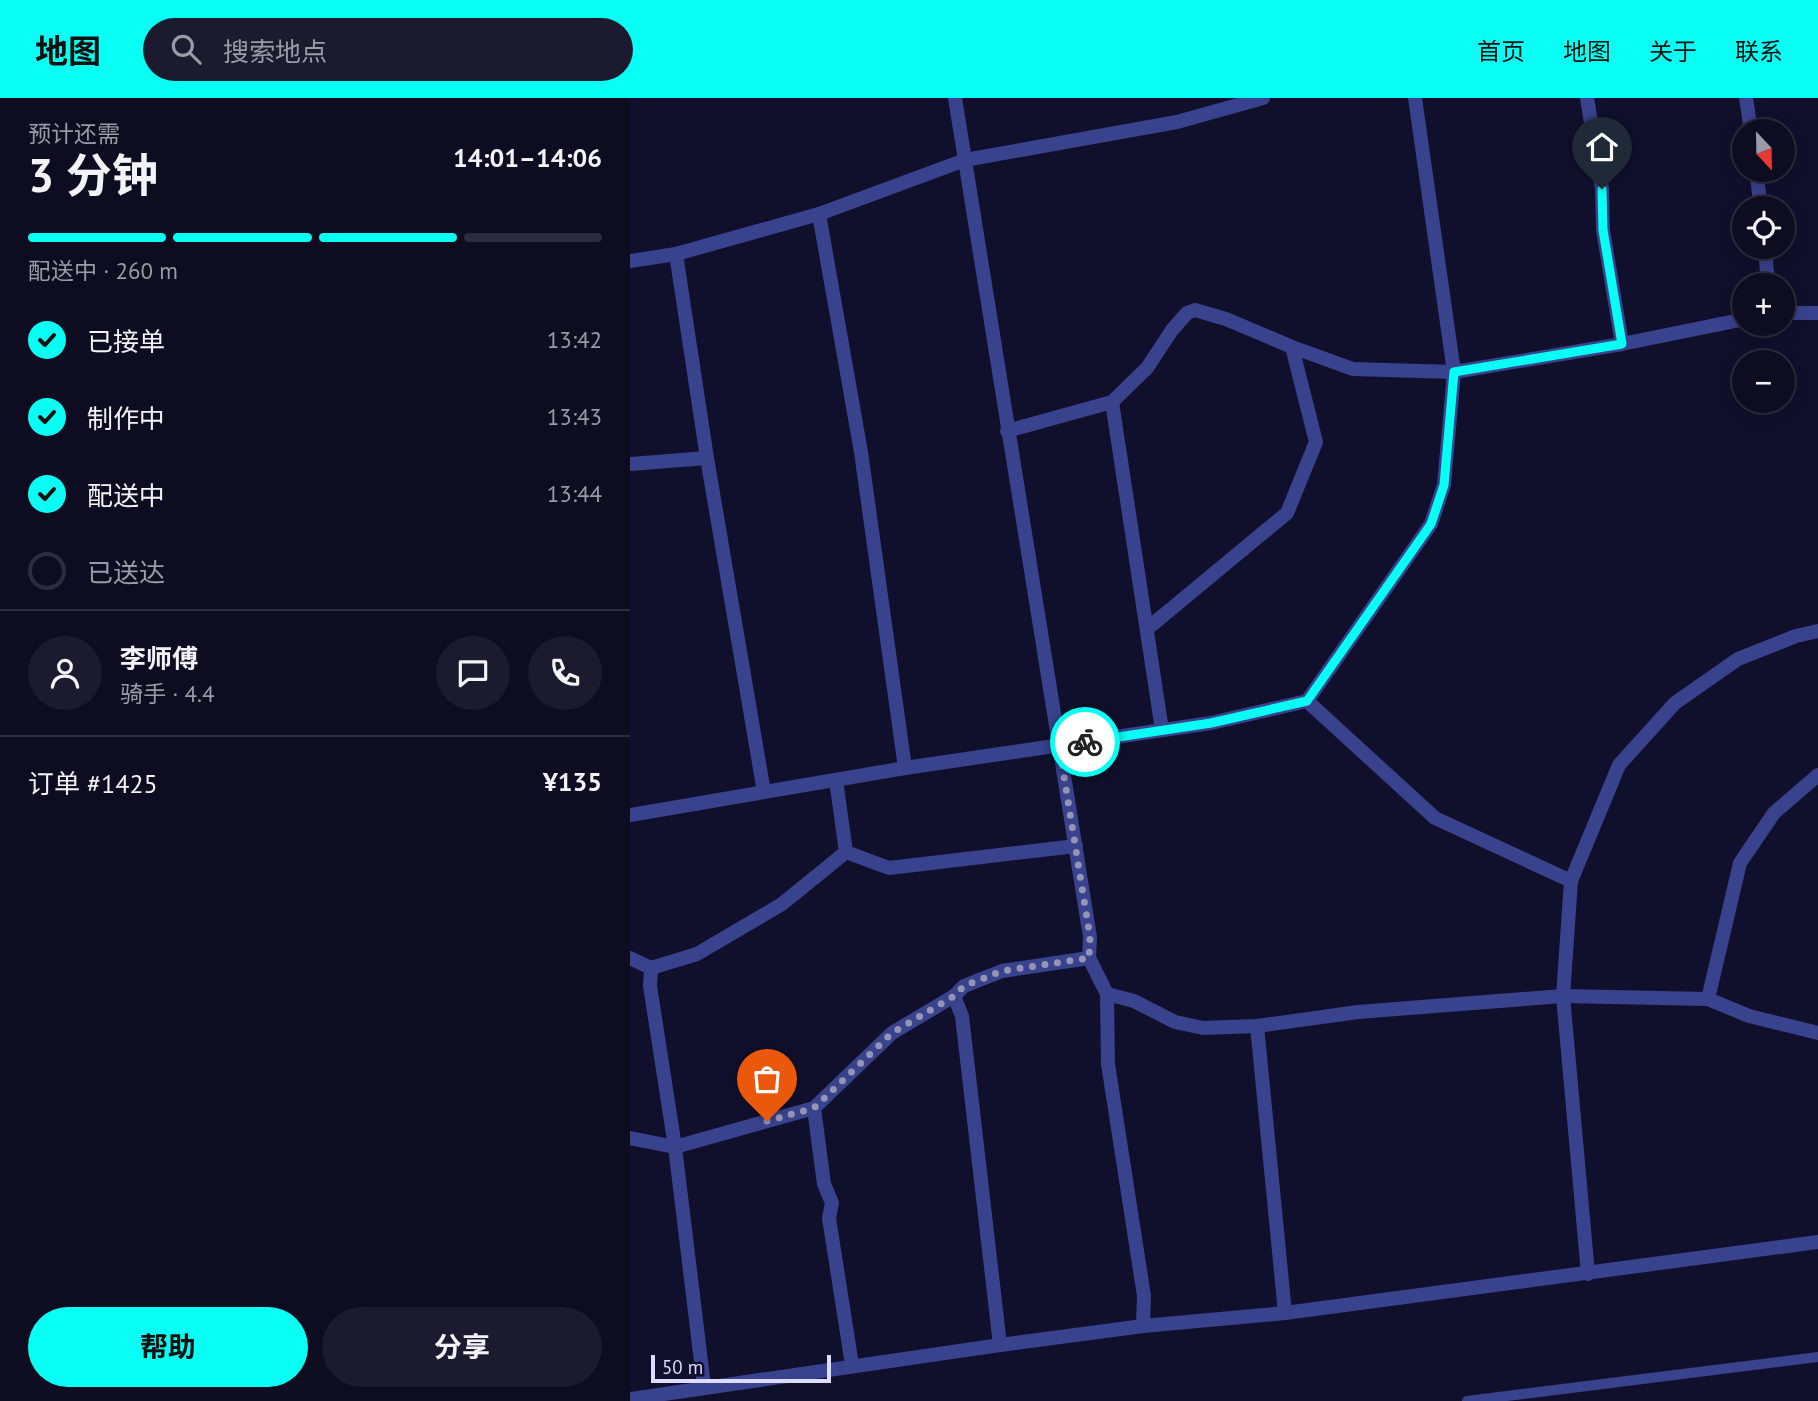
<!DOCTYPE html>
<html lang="zh">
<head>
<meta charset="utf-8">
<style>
	body { margin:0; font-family:"PT Sans","Noto Sans SC",sans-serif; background:#1b1a2e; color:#f1f3f6; height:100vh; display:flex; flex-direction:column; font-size:26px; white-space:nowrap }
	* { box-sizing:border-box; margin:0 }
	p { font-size:23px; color:#9a9ba5 }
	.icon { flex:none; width:38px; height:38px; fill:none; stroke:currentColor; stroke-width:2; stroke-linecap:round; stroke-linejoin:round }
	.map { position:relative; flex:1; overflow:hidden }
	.drawer { display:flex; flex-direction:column; background:#0d0c21; width:630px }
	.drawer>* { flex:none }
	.needle { width:46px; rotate:158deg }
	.tools { position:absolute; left:1102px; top:21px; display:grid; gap:14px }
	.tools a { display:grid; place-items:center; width:63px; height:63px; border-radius:50%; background:#0d0c21; box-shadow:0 4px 18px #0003,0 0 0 2px #2d2c3f; font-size:35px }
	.scale { position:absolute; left:21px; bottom:18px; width:180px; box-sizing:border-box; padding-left:7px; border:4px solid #dbdcff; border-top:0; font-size:19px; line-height:24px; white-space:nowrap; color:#dbdcff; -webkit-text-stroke:5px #11102c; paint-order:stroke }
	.pin { position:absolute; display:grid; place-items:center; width:60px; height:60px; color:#fff; margin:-72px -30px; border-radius:50% 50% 50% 0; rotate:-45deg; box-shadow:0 0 7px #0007 }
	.pin .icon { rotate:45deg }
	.courier { position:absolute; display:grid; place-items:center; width:70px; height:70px; margin:-35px; border:5px solid #07fff4; border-radius:50%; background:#fff; color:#222; box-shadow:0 2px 9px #0007 }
	.head em { font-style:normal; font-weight:700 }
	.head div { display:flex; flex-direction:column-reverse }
	.head { display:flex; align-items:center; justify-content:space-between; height:119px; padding:0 28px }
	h1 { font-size:46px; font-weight:700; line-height:52px }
	.bar { display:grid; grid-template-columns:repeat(4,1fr); gap:10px 7px; align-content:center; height:84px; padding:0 28px }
	.bar i { height:9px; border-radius:5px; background:#2d2c3f }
	.bar .current { background:#07fff4 }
	.bar p { grid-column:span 4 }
	.line { display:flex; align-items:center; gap:18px; padding:0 28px; border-top:2px solid #2d2c3f }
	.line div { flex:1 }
	.round { display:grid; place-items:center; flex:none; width:74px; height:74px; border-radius:37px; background:#1b1a2e }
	ol { padding:0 28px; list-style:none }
	li { display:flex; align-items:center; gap:21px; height:77px }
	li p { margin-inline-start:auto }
	li .icon { padding:7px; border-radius:50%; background:#07fff4; color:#111; stroke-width:4 }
	li:last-child { color:#9a9ba5 }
	li i { width:38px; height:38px; border:4px solid #2d2c3f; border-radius:50% }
	.button { display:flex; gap:14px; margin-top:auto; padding:14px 28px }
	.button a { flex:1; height:80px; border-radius:42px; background:#07fff4; color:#111; font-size:28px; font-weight:700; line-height:80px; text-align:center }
	.button a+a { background:#1b1a2e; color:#f1f3f6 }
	header { display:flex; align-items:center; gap:42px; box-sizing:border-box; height:98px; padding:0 35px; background:#07fff4; color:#111 }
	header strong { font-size:33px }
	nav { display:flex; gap:38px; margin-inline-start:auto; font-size:24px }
	.search { width:490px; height:63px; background:#1b1a2e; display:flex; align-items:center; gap:18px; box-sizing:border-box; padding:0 24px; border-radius:38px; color:#9a9ba5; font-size:26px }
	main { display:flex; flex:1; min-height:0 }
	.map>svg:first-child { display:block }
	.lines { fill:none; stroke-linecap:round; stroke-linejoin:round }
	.service { stroke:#39428d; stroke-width:10 }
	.minor { stroke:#39428d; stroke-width:14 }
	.done { stroke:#9495b5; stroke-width:7; stroke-dasharray:0 12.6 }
	.route { stroke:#07fff4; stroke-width:9 }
</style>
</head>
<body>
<header>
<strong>地图</strong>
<div class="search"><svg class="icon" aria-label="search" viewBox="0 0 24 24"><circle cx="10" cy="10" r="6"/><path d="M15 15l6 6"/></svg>搜索地点</div>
<nav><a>首页</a><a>地图</a><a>关于</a><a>联系</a></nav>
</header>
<main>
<section class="drawer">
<div class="head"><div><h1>3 分钟</h1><p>预计还需</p></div><em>14:01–14:06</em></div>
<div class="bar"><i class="current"></i><i class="current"></i><i class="current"></i><i></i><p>配送中 · 260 m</p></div>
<ol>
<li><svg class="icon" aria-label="check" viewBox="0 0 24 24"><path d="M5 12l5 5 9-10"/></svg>已接单<p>13:42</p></li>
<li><svg class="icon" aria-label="check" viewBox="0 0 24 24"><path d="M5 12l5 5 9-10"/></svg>制作中<p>13:43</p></li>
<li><svg class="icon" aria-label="check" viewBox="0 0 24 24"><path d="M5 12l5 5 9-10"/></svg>配送中<p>13:44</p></li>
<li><i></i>已送达</li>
</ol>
<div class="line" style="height:126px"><a class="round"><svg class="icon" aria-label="person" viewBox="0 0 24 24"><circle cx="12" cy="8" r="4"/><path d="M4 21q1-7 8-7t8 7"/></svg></a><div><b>李师傅</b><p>骑手 · 4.4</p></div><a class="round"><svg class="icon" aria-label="chat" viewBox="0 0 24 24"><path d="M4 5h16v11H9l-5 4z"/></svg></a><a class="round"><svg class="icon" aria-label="phone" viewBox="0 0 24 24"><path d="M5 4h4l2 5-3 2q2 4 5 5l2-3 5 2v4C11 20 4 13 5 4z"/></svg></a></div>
<div class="line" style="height:91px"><div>订单 #1425</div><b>¥135</b></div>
<div class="button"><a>帮助</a><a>分享</a></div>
</section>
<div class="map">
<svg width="1188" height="1303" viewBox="0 0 1188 1303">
	<rect width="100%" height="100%" fill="#11102c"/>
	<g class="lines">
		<polyline class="service" points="837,1303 1188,1259"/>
		<g class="minor">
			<polyline points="325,0 460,839 459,860 477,896 478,966 514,1198 513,1228"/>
			<polyline points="957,0 972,91 973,132 992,246"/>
			<polyline points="1116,0 1121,33"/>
			<polyline points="1126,72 1131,110"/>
			<polyline points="189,116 231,354 275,670"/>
			<polyline points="1135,149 1138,187"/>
			<polyline points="46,156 77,360 134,694"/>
			<polyline points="0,163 46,156 189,116 335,62 547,24 633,0"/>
			<polyline points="1153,215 1188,215"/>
			<polyline points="482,304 532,632"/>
			<polyline points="377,333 482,304 517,270 542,232 557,215 565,212 596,221 662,249 723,271 824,274 992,246 1115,221"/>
			<polyline points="0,366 77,360"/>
			<polyline points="517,531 657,415 686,344 662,249"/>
			<polyline points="677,603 805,720 941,783"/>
			<polyline points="206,682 216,754 259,770 446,748"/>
			<polyline points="0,717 275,670 581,625 677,603 801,426 814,387 824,274 785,0"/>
			<polyline points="0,860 21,870 20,888 45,1049 74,1288"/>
			<polyline points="21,870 67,856 152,806 216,754"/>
			<polyline points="477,896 504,903 545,924 573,930 627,928 728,914 933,898 1078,901 1119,918 1188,935"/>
			<polyline points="324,898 332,918 370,1247"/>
			<polyline points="1078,901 1110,765 1144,715 1188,677"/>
			<polyline points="627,928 655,1215"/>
			<polyline points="184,1010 194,1086 202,1105 199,1120 222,1267"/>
			<polyline points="0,1040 45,1049 184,1010 262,935 324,898 334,888 372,873 459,860"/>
			<polyline points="958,1176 933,898 941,783 989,667 1045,605 1108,561 1166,538 1188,533"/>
			<polyline points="0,1301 370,1247 513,1228 655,1215 1188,1144"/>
		</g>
	</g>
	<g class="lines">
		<polyline class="done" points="137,1023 184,1010 262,935 324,898 334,888 372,873 459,860 460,839 429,647 455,644"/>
		<polyline class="route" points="455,644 581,625 677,603 801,426 814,387 824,274 992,246 973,132 972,91"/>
	</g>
</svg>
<div class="tools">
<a><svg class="needle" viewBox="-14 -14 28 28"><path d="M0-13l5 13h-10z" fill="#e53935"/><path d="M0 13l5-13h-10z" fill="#9a9ba5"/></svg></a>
<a><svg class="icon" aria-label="locate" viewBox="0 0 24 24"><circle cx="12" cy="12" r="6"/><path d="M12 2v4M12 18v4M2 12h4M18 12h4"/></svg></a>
<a>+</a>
<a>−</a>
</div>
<div class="scale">50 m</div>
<div class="pin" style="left:137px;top:1023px;background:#ea580c"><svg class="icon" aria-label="bag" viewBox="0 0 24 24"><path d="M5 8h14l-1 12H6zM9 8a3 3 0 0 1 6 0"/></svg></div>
<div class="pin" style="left:972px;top:91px;background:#1f2937"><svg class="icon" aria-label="home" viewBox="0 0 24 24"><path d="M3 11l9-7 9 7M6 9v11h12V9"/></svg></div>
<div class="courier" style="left:455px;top:644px"><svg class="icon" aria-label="bike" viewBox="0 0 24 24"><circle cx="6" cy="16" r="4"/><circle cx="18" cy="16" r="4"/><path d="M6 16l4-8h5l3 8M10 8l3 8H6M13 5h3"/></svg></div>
</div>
</main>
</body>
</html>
